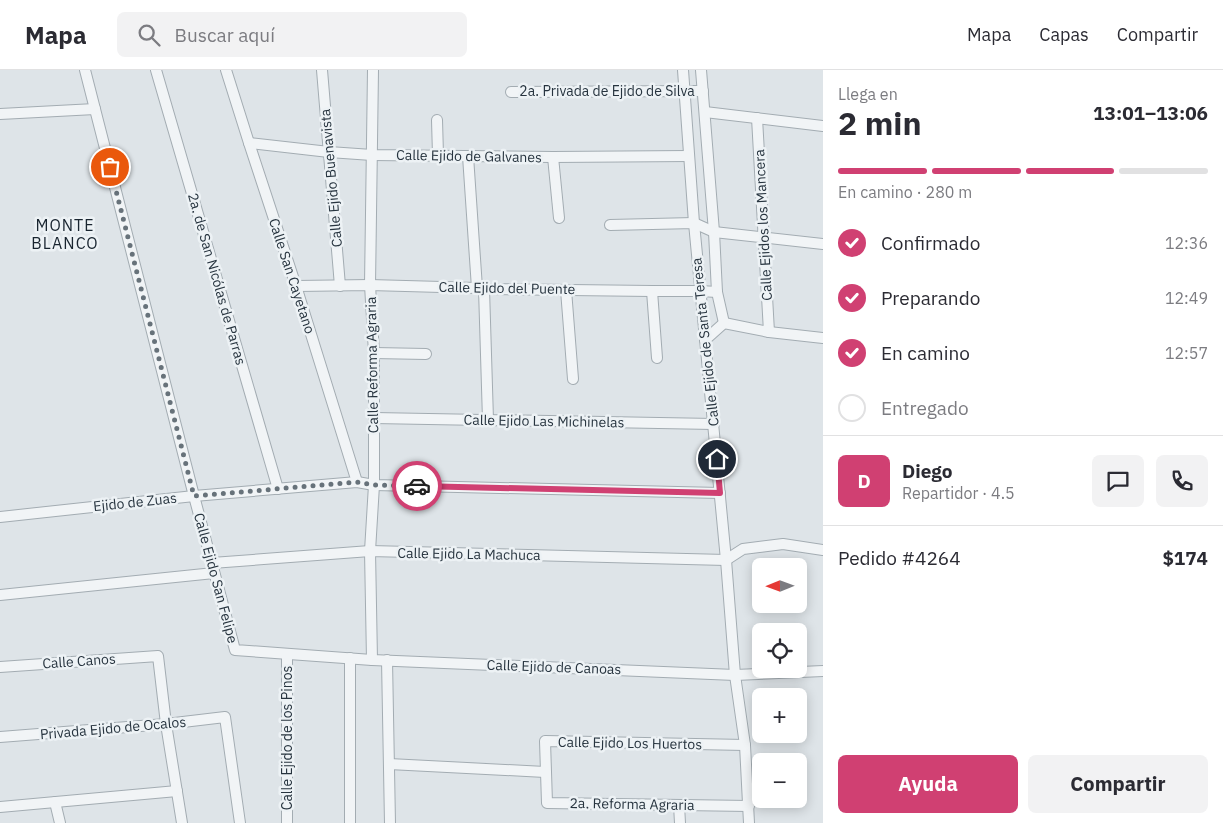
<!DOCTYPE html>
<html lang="es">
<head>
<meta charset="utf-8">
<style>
	body { margin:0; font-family:"IBM Plex Sans",sans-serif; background:#f2f2f3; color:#2b2b33; height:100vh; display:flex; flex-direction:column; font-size:19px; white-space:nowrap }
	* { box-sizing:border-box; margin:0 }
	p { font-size:16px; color:#7c7c81 }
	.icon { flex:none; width:28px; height:28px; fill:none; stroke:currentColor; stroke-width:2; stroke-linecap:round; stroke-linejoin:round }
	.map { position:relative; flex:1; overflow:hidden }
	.drawer { display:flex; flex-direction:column; background:#fff; width:400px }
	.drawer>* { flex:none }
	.needle { width:32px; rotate:269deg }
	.buttons { position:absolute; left:752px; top:488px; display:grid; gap:10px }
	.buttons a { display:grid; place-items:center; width:55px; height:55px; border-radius:8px; background:#fff; box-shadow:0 2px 12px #0003; font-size:25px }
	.pin { position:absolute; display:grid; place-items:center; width:42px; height:42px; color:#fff; margin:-21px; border:2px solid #fff; border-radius:50%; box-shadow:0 1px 5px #0007 }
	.courier { position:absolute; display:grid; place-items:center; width:50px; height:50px; margin:-25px; border:4px solid #d04072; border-radius:50%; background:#fff; color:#222; box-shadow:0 1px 6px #0007 }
	.summary em { font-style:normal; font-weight:700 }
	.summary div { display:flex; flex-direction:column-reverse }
	.summary { display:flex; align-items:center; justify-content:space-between; height:85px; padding:0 15px }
	h1 { font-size:32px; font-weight:700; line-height:38px }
	.bar { display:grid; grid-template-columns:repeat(4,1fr); gap:8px 5px; align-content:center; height:60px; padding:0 15px }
	.bar i { height:6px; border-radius:4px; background:#e1e1e2 }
	.bar .current { background:#d04072 }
	.bar p { grid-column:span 4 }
	.line { display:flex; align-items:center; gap:12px; padding:0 15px; border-top:1px solid #e1e1e2 }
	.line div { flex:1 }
	.round { display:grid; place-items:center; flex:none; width:52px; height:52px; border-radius:8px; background:#f2f2f3 }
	ol { padding:0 15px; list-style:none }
	li { display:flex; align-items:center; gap:15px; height:55px }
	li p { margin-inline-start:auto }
	li .icon { padding:5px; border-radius:50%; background:#d04072; color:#fff; stroke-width:4 }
	li:last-child { color:#7c7c81 }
	li i { width:28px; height:28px; border:2px solid #e1e1e2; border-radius:50% }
	.button { display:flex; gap:10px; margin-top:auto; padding:10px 15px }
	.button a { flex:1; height:58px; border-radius:8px; background:#d04072; color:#fff; font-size:20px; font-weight:700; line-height:58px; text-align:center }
	.button a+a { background:#f2f2f3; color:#2b2b33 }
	header { display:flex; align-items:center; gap:30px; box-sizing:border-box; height:70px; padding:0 25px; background:#fff; border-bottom:1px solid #e1e1e2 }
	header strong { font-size:24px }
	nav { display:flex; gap:28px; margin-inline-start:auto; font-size:18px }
	.search { width:350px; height:45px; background:#f2f2f3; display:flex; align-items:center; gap:12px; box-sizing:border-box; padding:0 18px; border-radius:8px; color:#7c7c81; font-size:19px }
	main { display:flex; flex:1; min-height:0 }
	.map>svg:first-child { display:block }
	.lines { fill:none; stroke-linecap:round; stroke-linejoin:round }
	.minor-casing { stroke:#a3acb2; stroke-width:12 }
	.minor { stroke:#f1f4f6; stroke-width:10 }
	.done { stroke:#67727a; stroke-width:5; stroke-dasharray:0 9 }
	.route { stroke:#d04072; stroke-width:6 }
	.labels { text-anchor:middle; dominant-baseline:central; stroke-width:5; stroke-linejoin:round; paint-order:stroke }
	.street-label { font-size:14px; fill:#27343f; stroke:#edf2f5 }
	.quarter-label { font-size:16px; letter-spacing:1px; fill:#192530; stroke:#edf2f5 }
</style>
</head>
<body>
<header>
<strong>Mapa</strong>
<div class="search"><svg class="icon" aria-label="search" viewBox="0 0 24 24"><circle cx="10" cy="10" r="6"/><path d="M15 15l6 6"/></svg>Buscar aquí</div>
<nav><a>Mapa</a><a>Capas</a><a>Compartir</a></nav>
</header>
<main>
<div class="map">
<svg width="823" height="753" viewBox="0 0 823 753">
	<rect width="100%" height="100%" fill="#dee4e8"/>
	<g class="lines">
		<g class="minor-casing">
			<g id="minor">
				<polyline points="85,0 194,426 235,580 372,590 735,605 823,601"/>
				<polyline points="156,0 278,419"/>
				<polyline points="226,0 249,73 296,216 357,412"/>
				<polyline points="322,0 340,216"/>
				<polyline points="683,0 694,153 726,490 735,605 745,675 749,753"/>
				<polyline points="701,0 714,162 717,222 724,253"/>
				<polyline points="511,22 703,21"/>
				<polyline points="705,42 823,56"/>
				<polyline points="0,44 95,39"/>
				<polyline points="757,48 769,262"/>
				<polyline points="437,50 438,85"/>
				<polyline points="249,73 329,82 372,85 553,87 689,86"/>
				<polyline points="468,86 477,218"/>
				<polyline points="553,87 559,148"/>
				<polyline points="610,155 694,153 714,162 823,174"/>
				<polyline points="296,216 370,215 477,218 484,219 652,221 700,221 717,222"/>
				<polyline points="484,219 488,350"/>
				<polyline points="566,220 573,309"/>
				<polyline points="652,221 657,288"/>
				<polyline points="724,253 769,262 823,268"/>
				<polyline points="705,270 724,253"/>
				<polyline points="374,283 426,284"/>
				<polyline points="374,348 714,354"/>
				<polyline points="0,447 194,426 357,412 374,415 720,423"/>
				<polyline points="212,493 370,481 726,490 743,479 783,474 823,480"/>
				<polyline points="0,525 214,503"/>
				<polyline points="350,588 350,753"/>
				<polyline points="372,590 370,481 374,415 374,283 370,215 373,0"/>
				<polyline points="387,590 390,753"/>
				<polyline points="0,597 158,586 166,654 182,753"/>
				<polyline points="0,667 166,654 225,647 240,753"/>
				<polyline points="745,675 545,671 547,733 749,736"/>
				<polyline points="389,694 545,702"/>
				<polyline points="55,732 60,753"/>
				<polyline points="679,735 680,753"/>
				<polyline points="0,737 177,721"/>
				<polyline points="287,753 287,584"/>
			</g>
		</g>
		<use href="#minor" class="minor"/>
	</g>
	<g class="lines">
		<polyline class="done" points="110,97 194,426 357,412 374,415 417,416"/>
		<polyline class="route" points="417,416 720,423 717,389"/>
	</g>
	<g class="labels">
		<g class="street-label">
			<text x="607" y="21">2a. Privada de Ejido de Silva</text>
			<text transform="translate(469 86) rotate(1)">Calle Ejido de Galvanes</text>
			<text transform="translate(331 108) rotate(-95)">Calle Ejido Buenavista</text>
			<text transform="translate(763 155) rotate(-93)">Calle Ejidos los Mancera</text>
			<text transform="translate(292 206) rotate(72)">Calle San Cayetano</text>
			<text transform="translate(217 209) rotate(74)">2a. de San Nicólas de Parras</text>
			<text transform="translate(507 218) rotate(1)">Calle Ejido del Puente</text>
			<text transform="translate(705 272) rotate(-96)">Calle Ejido de Santa Teresa</text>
			<text transform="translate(372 295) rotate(-91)">Calle Reforma Agraria</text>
			<text transform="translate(544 351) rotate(1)">Calle Ejido Las Michinelas</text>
			<text transform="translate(135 432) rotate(-6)">Ejido de Zuas</text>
			<text transform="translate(469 484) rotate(1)">Calle Ejido La Machuca</text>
			<text transform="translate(216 508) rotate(75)">Calle Ejido San Felipe</text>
			<text transform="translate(79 591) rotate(-4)">Calle Canos</text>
			<text transform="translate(554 597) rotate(2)">Calle Ejido de Canoas</text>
			<text transform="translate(113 658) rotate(-5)">Privada Ejido de Ocalos</text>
			<text transform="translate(287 668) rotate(-90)">Calle Ejido de los Pinos</text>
			<text transform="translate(630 673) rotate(1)">Calle Ejido Los Huertos</text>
			<text transform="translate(632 734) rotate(1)">2a. Reforma Agraria</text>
		</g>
		<g class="quarter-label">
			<text x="65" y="155">MONTE<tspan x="65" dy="18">BLANCO</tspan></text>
		</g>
	</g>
</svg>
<div class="buttons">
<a><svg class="needle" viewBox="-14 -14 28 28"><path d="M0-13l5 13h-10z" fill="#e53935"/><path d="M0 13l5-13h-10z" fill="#7c7c81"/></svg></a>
<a><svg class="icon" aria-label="locate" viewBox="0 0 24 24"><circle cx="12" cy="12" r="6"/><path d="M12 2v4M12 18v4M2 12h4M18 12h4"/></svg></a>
<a>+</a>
<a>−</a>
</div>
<div class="pin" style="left:110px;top:97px;background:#ea580c"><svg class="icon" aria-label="bag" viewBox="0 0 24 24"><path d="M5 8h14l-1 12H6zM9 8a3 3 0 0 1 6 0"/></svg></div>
<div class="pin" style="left:717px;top:389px;background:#1f2937"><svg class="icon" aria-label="home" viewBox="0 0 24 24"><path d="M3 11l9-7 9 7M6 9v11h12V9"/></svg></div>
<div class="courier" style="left:417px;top:416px"><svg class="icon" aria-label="car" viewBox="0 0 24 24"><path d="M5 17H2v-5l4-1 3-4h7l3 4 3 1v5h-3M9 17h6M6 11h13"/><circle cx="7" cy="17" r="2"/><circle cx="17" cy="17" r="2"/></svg></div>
</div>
<section class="drawer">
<div class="summary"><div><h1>2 min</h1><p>Llega en</p></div><em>13:01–13:06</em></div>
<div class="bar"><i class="current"></i><i class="current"></i><i class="current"></i><i></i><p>En camino · 280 m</p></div>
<ol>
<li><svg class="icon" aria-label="check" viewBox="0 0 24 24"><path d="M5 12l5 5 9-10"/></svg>Confirmado<p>12:36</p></li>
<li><svg class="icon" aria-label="check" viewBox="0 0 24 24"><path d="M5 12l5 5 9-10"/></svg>Preparando<p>12:49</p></li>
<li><svg class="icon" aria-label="check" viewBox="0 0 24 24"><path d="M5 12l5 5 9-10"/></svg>En camino<p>12:57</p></li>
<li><i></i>Entregado</li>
</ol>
<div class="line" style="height:90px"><b class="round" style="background:#d04072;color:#fff">D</b><div><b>Diego</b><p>Repartidor · 4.5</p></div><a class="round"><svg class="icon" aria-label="chat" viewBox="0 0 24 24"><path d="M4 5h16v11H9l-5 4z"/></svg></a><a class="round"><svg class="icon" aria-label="phone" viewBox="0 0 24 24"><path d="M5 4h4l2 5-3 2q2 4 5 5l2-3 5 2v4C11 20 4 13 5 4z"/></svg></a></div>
<div class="line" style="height:65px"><div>Pedido #4264</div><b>$174</b></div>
<div class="button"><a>Ayuda</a><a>Compartir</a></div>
</section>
</main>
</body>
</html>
